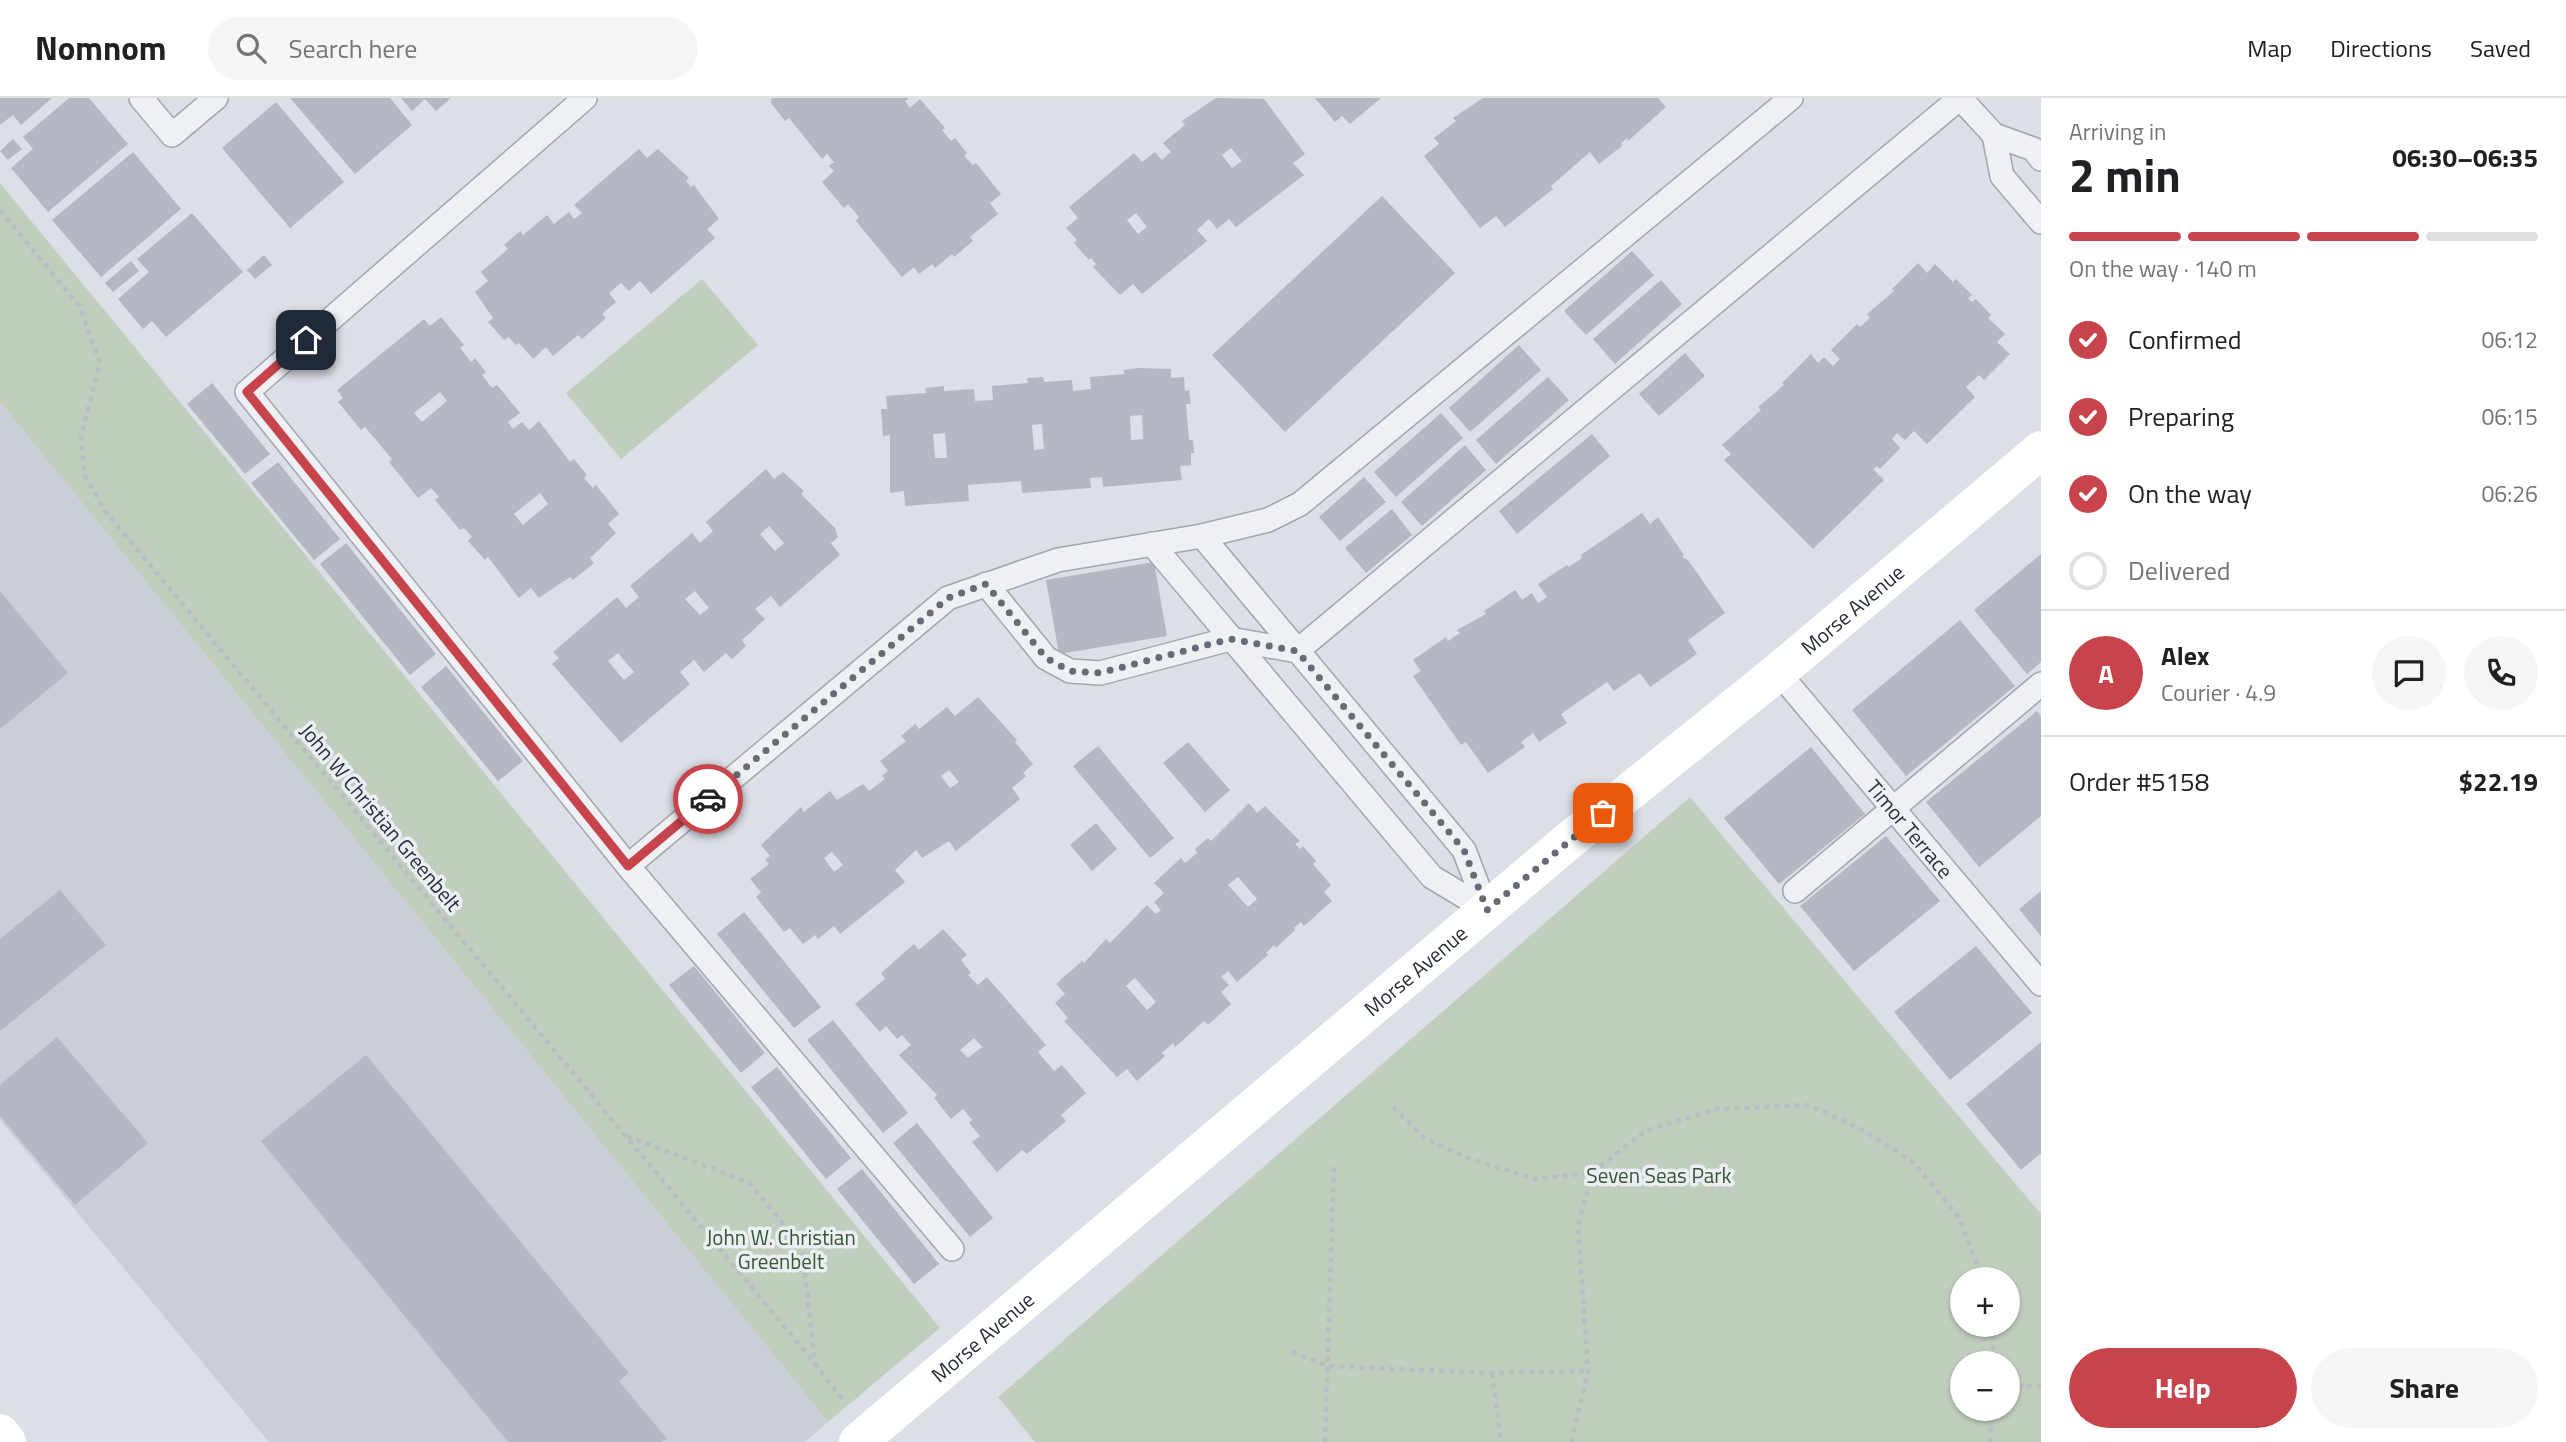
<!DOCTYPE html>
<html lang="en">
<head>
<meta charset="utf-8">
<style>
	body { margin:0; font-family:"Titillium Web",sans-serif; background:#f6f6f6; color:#202124; height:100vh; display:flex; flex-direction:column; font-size:26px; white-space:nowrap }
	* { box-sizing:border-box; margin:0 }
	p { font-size:23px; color:#757577 }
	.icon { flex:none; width:38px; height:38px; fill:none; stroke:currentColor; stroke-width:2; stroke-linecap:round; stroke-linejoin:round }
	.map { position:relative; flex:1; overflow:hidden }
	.panel { display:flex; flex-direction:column; background:#fff; width:525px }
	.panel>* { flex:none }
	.tools { position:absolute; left:1950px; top:1169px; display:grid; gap:14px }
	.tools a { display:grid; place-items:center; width:70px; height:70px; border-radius:50%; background:#fff; box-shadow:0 2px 5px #0004; font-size:35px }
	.pin { position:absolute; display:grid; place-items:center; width:60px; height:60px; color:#fff; margin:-30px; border-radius:14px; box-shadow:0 4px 10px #0006 }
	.courier { position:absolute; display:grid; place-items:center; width:70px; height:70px; margin:-35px; border:5px solid #c7444d; border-radius:50%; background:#fff; color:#222; box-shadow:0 2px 9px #0007 }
	.head em { font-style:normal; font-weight:700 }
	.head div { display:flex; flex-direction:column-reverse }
	.head { display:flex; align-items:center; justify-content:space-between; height:119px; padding:0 28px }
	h1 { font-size:46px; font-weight:700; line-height:52px }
	.bar { display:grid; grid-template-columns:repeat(4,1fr); gap:10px 7px; align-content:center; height:84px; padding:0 28px }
	.bar i { height:9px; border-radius:5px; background:#e0e0e0 }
	.bar .on { background:#c7444d }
	.bar p { grid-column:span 4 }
	.line { display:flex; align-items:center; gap:18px; padding:0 28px; border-top:2px solid #e0e0e0 }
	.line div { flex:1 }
	.round { display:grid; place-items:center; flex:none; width:74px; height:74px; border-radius:37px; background:#f6f6f6 }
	ol { padding:0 28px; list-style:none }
	li { display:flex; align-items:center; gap:21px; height:77px }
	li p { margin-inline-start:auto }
	li .icon { padding:7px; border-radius:50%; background:#c7444d; color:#fff; stroke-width:4 }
	li:last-child { color:#757577 }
	li i { width:38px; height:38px; border:4px solid #e0e0e0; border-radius:50% }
	.primary-button { display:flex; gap:14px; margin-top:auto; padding:14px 28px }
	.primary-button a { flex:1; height:80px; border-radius:42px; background:#c7444d; color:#fff; font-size:28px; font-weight:700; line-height:80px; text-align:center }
	.primary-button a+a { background:#f6f6f6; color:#202124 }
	header { display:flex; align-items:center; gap:42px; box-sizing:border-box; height:98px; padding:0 35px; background:#fff; border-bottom:2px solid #e0e0e0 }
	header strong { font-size:33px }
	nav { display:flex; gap:38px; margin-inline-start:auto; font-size:24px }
	.search { width:490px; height:63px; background:#f6f6f6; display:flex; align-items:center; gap:18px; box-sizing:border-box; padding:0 24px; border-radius:38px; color:#757577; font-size:26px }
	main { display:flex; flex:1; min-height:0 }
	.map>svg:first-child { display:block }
	.built { fill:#caced7 }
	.green { fill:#c0cfbd; fill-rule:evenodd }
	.building { fill:#b3b8c2; fill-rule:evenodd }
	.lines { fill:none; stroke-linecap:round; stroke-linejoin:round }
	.lane-casing { stroke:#a2a6af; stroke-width:26 }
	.path { stroke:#babdc4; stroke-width:4.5; stroke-dasharray:5 5; stroke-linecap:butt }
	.lane { stroke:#eef0f4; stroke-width:23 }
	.secondary { stroke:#fff; stroke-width:38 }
	.done { stroke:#666b76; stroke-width:7; stroke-dasharray:0 12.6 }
	.route { stroke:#c7444d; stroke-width:9 }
	.labels { text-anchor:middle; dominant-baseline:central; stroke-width:7; stroke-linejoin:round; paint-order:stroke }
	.street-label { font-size:21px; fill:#262c3b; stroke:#ebeef3 }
	.park-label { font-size:21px; fill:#385634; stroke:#ebeef3 }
</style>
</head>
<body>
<header>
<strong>Nomnom</strong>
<div class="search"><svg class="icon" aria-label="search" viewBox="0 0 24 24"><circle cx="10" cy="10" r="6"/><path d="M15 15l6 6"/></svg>Search here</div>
<nav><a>Map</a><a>Directions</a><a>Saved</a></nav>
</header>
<main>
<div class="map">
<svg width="2041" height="1344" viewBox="0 0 2041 1344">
	<rect width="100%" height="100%" fill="#dcdfe5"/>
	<polygon class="built" points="0,304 828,1324 805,1344 269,1344 0,1022"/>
	<g class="green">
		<polygon points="0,85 940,1230 828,1324 0,304"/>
		<polygon points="702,181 758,247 621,361 566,295"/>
		<path d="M1690,699l351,417v228h-1006l-37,-45zM2007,1181v46h-45v-46zM2007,1265v46h-45v-46z"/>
	</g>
	<g class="building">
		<polygon points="0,0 52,0 21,27 13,17 0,27"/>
		<polygon points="69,0 89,0 128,46 48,114 11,70 33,51 23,39"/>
		<polygon points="290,0 390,0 412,27 355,76"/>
		<polygon points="401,0 451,0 436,13 425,1 412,13"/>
		<polygon points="772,0 909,0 905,3 910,10 920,1 945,30 942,32 951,43 955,40 967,55 964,58 973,67 976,65 1001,96 990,105 998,116 970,139 973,143 954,159 952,156 935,170 932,166 919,176 914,169 902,179 856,123 859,119 848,106 844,110 822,84 834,73 829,68 834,64 827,56 822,61 789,20 785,23 771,5"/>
		<path d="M1216,0l48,1 41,55 -12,9 11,12 -68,52 -7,-8 -12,10 -8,-10 -12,11 10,11 -65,53 -9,-10 -13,11 -27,-28 3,-3 -5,-6 -2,2 -15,-17 3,-3 -11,-12 12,-10 -9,-11 65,-54 8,9 13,-10 7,8 9,-8 -8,-9 22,-18 -3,-4zM1231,50l11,13 -10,7 -10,-13zM1136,115l11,14 -9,7 -11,-14z"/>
		<polygon points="1315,0 1381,0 1350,26 1342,18 1335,24"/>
		<polygon points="1483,0 1658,0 1666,9 1628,43 1627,40 1621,45 1622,48 1599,66 1590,54 1551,88 1553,91 1505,129 1496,118 1480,130 1424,58 1439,46 1434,40 1456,23 1453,20"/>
		<polygon points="276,4 344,84 290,130 222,50"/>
		<polygon points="13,41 22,51 8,62 0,53"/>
		<polygon points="639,51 647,60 658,51 689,80 686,83 691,89 694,87 719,121 707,131 715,140 651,196 640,183 629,193 621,185 609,195 616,204 602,216 606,220 582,241 578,237 553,258 546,249 533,261 519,245 516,247 509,239 504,242 488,224 493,220 475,194 488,183 481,174 508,151 504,147 520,133 523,137 547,117 554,126 569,114 574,121 582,115 574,107"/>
		<polygon points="133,54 181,111 101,179 52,122"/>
		<polygon points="1382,98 1455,175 1285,334 1212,257"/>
		<polygon points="192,115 243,174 166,239 152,223 143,231 118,201 149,174 137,161"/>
		<polygon points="1632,153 1654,177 1586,237 1564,213"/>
		<polygon points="264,157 272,167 255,181 247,172"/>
		<polygon points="131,163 139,173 113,194 105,185"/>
		<polygon points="1918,165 1927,175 1935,166 1953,184 1956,181 1972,197 1968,200 1972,204 1976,201 1991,217 1988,220 2005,236 1997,244 2010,256 1984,282 1979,277 1966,289 1975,299 1927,346 1914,333 1905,342 1897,335 1892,341 1900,350 1880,371 1877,368 1873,371 1884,382 1813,451 1724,362 1731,356 1722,347 1761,312 1758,309 1784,287 1782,285 1811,256 1818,265 1824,259 1833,268 1840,261 1831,252 1857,226 1860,229 1870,220 1867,216 1894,193 1892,191"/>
		<polygon points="1661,182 1682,206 1615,266 1593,241"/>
		<path d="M441,219l23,28 -4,3 11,14 4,-4 11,14 -4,3 10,13 5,-3 23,28 -12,9 5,7 9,-7 7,8 10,-9 31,41 4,-3 13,16 -3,3 9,10 3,-3 23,29 -11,10 8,9 -26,25 4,5 -21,17 -3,-3 -31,21 -8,-10 -12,10 -31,-41 -3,3 -17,-19 4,-4 -8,-9 -4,2 -25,-30 4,-3 -8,-9 -13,10 -29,-36 3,-3 -27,-32 -4,3 -23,-28 5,-4 -6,-8 87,-71 6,7zM440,294l7,9 -25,21 -8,-9zM540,395l8,11 -25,21 -9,-11z"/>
		<polygon points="1519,247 1541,272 1470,334 1449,310"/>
		<polygon points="1685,255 1705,278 1659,318 1639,296"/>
		<path d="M1139,270l32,1v9l13,-1 1,14 4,-1 2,14h-5l3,36h4l1,13h-3v12l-11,1 2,14 -79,7 -1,-10 -12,1 1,10 -69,5 -1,-12 -53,4 1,16 -64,5 -1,-15 -14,2v-58l-7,1 -2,-27h6l-1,-13 40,-3 -1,-5 19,-2v5l30,-2 1,12 18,-1 -1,-14 36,-3 -1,-5 16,-1 1,5 28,-2 1,11 18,-2 -1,-12 34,-3v-4zM1142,317l1,24 -12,1 -1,-24zM1042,326l2,25 -10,1 -2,-25zM945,335l2,25h-12l-2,-24z"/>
		<polygon points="1548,279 1569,302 1496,366 1476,342"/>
		<polygon points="212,285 270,356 245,376 187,306"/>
		<polygon points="1441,315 1463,340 1396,399 1374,374"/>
		<polygon points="1592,336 1610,358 1517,436 1499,413"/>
		<polygon points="1465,347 1486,372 1422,428 1401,404"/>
		<polygon points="278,364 340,441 314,462 251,385"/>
		<path d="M766,371l8,10 9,-7 21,19 -3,3 34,34 3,9 -7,6 9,12 -60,52 -9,-11 -16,13 10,10 -23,21 4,6 -14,13 -6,-6 -22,19 -10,-12 -14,12 10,12 -69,59 -69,-79 7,-6 -6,-6 64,-55 9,11 13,-11 -9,-11 62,-53 8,10 13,-12 -7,-9zM769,428l15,17 -9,8 -15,-17zM695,493l14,17 -9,7 -15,-16zM618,555l16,19 -10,8 -16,-19z"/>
		<polygon points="1364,379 1386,404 1340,443 1319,419"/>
		<polygon points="1392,411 1412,437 1366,475 1345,450"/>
		<polygon points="1642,415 1650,426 1658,419 1684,457 1682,459 1688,462 1725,515 1688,542 1697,556 1650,589 1640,575 1614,593 1607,584 1561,616 1567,625 1539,644 1533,635 1521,644 1525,649 1488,675 1466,644 1461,647 1413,578 1421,573 1413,562 1446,539 1448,543 1460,535 1457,532 1486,516 1484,513 1515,492 1522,502 1532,495 1538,505 1547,499 1538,486 1567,467 1569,469 1582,460 1581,457"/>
		<polygon points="346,445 436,556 410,577 320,466"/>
		<polygon points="2041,456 2041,564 2027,576 1974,512"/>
		<polygon points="1154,464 1167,538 1059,556 1046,482"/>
		<polygon points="0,493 68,575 0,631"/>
		<polygon points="1960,522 2015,588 1906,678 1852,612"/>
		<polygon points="446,568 523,663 498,683 421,589"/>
		<path d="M978,599l39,43 -2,2 18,22 -10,9 3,3 -14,12 8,11 -64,52 -7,-10 -27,17 -6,-8 -21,20 10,12 -65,52 -6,-8 -16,13 -3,-4 -12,9 -13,-16 -6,4 -28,-35 5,-5 -11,-13 19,-15 -4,-4 5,-4 -9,-11 40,-38 3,5 26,-21 7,9 26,-16 6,7 16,-12 -3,-3 6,-5 -8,-10 26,-20 -5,-5 14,-12 4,5 28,-22 8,9zM949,672l10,12 -9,6 -9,-12zM832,754l11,13 -9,7 -10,-14z"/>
		<polygon points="2037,613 2041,618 2041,718 1979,769 1926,704"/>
		<polygon points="1188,644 1230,692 1205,714 1163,665"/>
		<polygon points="1098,648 1174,740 1150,760 1073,668"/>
		<polygon points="1811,649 1865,716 1779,786 1724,720"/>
		<path d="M1249,705l8,10 8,-7 35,35 -5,3 5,5 3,-3 13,15 -3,3 18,21 -7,7 8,9 -28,25 -3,-4 -7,6 1,2 -19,18 -2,-3 -8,8 2,2 -31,27 -9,-11 -7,6 8,8 -8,7 10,12 -23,21 -4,-4 -29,26 -2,-4 -11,10 3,3 -28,25 -10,-12 -10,8 -53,-56 4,-3 -13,-15 10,-9 -9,-10 26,-23 2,2 22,-24 4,4 37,-38 9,9 5,-4 -7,-8 10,-9 -10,-10 27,-25 4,5 12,-10 -2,-4 13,-11 3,3zM1238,779l19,22 -9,8 -20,-22zM1135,880l21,24 -9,8 -21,-24z"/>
		<polygon points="1096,725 1117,751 1092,773 1070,747"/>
		<polygon points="1886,738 1940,803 1854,873 1800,808"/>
		<polygon points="60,792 106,847 0,933 0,841"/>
		<polygon points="2041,793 2041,838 2019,811"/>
		<polygon points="744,814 821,909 794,930 717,836"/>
		<path d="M943,831l24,26 -6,5 10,13 -3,2 10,10 9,-8 59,68 -8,7 16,19 8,-6 24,28 -25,22 5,6 -39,33 -5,-4 -25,22 -25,-30 8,-6 -11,-13 3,-3 -9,-11 -12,10 -17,-21 3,-3 -38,-40 12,-10 -9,-10 -5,4 -11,-13 -6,6 -25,-28 30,-25 -4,-6 33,-29 5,6zM974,940l8,9 -14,11 -8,-8z"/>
		<polygon points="1976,848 2032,915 1950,982 1894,914"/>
		<polygon points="694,868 765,955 741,975 669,887"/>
		<polygon points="833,922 908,1015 883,1035 807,942"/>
		<polygon points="57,939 148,1045 75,1107 0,1018 0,987"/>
		<polygon points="2041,944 2041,1055 2021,1072 1966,1006"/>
		<polygon points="366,957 629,1275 619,1283 667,1341 662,1344 508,1344 261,1043"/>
		<polygon points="777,969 851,1060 826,1081 751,989"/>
		<polygon points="917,1025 993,1120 970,1139 893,1045"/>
		<polygon points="862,1071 939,1166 914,1186 837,1091"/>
	</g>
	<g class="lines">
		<g class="lane-casing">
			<g id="lane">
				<polyline points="141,0 172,37 216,0"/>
				<polyline points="585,0 247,294 628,768 952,1151"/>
				<polyline points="1960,0 1994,37 2033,51 2041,61"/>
				<polyline points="1994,37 2002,78 2041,124"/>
				<polyline points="1202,438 1464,752 1487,812"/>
				<polyline points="1152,446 1432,779 1487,812"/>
				<polyline points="986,486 1046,560 1070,573 1100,575 1230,541 1297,553 1960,0"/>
				<path id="s1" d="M1778,574l263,312"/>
				<polyline points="628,768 948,500 1058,462 1202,438 1268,422 1300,406 1791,0"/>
				<polyline points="1795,793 2041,586"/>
			</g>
		</g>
		<g class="path">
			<polyline points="0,112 80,209 100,265 81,338 85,378 105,413 808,1257 845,1305"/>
			<polyline points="1393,1009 1425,1040 1465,1059 1535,1081 1592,1075 1645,1033 1716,1011 1808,1007 1861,1031 1913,1064 1958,1118 1983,1181"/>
			<polyline points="627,1038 750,1085 802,1149 815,1265"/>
			<polyline points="1993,1227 1993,1265"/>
			<polyline points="1292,1254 1328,1268 1492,1275 1588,1273"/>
			<polyline points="1492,1275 1501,1344"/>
			<polyline points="2007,1288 2041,1288"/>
			<polyline points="1325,1344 1334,1064"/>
			<polyline points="1571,1344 1588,1273 1578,1128 1592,1075"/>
			<polyline points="1990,1344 1992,1311"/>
		</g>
		<use href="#lane" class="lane"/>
		<g class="secondary">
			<polyline points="0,1335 7,1344"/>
			<path id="s2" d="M858,1344l708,-599 212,-171 263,-222"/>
		</g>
	</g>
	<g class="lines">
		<polyline class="done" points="708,701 948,500 986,486 1046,560 1070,573 1100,575 1230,541 1297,553 1464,752 1487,812 1603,715"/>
		<polyline class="route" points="306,242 247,294 628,768 708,701"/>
	</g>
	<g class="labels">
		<g class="street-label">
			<text stroke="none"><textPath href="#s2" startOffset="1297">Morse Avenue</textPath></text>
			<text transform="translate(381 719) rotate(50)">John W Christian Greenbelt</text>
			<text stroke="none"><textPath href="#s1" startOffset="205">Timor Terrace</textPath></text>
			<text stroke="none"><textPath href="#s2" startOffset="730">Morse Avenue</textPath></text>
			<text stroke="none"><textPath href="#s2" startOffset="163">Morse Avenue</textPath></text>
		</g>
		<g class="park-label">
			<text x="1659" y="1077">Seven Seas Park</text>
			<text x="781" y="1139">John W. Christian<tspan x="781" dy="24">Greenbelt</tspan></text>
		</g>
	</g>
</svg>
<div class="tools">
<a>+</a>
<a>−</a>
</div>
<div class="pin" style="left:1603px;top:715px;background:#ea580c"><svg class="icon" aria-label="bag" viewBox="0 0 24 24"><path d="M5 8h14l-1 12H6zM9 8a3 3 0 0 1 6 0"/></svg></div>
<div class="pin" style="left:306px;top:242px;background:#1f2937"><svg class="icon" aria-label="home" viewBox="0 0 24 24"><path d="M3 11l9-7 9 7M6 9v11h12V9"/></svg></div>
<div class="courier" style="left:708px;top:701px"><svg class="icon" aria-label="car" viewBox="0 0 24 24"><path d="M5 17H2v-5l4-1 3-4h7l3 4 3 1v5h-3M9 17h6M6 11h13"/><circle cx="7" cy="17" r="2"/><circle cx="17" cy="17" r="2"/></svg></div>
</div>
<section class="panel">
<div class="head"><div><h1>2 min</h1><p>Arriving in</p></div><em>06:30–06:35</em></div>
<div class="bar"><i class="on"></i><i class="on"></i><i class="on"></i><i></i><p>On the way · 140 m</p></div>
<ol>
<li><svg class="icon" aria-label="check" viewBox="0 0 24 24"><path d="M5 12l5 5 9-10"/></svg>Confirmed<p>06:12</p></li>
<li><svg class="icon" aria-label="check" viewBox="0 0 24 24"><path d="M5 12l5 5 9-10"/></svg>Preparing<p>06:15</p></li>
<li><svg class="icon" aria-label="check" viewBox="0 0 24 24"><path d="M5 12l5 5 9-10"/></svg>On the way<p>06:26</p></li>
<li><i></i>Delivered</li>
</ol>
<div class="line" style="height:126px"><b class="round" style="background:#c7444d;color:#fff">A</b><div><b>Alex</b><p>Courier · 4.9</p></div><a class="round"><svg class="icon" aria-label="chat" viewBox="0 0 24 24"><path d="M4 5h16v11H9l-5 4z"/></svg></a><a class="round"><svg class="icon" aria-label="phone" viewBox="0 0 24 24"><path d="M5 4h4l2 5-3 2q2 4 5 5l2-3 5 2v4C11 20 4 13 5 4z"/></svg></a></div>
<div class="line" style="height:91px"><div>Order #5158</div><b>$22.19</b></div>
<div class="primary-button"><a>Help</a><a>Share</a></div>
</section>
</main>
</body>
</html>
